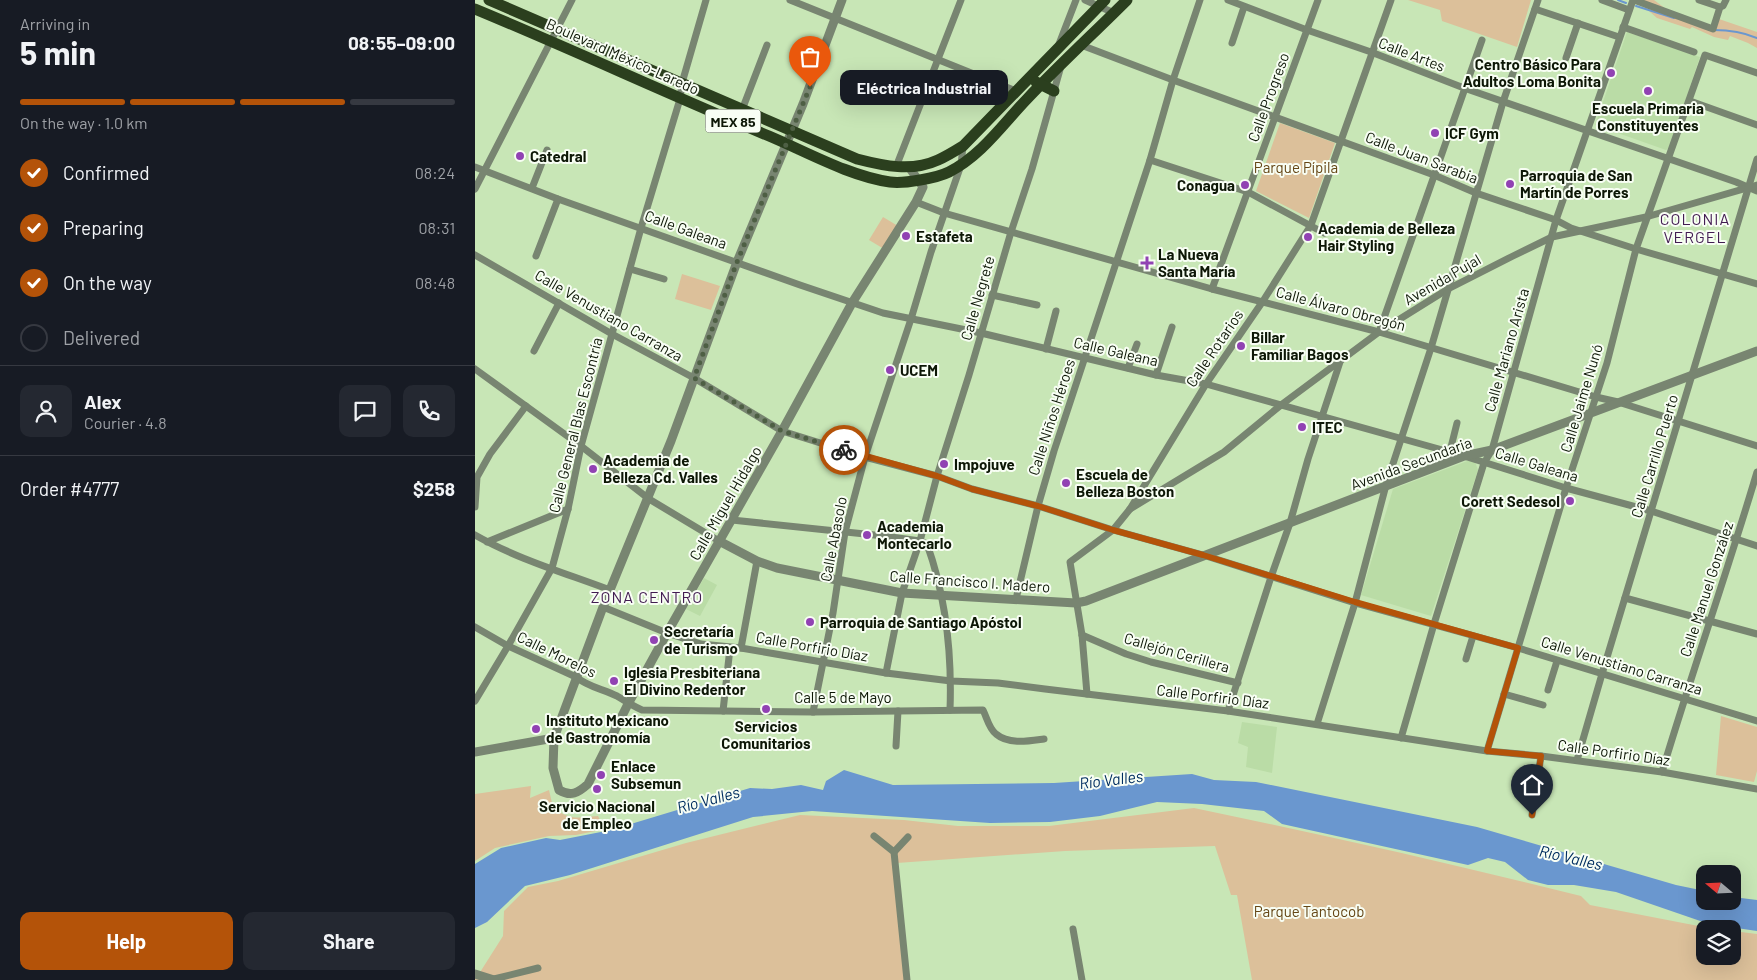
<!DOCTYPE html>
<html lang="en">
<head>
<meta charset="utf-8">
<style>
	body { margin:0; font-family:Barlow,sans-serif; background:#242831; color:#f1f3f6; height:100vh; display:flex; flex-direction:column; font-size:19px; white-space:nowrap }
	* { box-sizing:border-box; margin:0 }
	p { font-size:16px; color:#9ea1a6 }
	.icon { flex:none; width:28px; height:28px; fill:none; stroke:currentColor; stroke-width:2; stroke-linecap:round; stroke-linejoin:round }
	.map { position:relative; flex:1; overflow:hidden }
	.panel { display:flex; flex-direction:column; background:#171b24; width:475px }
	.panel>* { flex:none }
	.needle { width:32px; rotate:289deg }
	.tools { position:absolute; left:1221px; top:865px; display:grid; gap:10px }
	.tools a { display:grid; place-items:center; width:45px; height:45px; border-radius:10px; background:#171b24; box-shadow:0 5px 20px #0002; font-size:25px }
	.pin { position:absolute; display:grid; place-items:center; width:42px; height:42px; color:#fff; margin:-51px -21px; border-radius:50% 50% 50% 0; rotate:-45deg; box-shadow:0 0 5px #0007 }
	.pin .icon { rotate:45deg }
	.courier { position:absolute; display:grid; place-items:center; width:50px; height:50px; margin:-25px; border:4px solid #b45309; border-radius:50%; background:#fff; color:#222; box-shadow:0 1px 6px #0007 }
	.bubble { position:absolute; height:35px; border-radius:10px; background:#171b24; box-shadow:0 5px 20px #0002; font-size:16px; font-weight:700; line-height:35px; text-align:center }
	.overview em { font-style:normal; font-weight:700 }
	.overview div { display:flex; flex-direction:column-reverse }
	.overview { display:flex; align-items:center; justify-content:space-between; height:85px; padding:0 20px }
	h1 { font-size:32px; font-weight:700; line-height:38px }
	.bar { display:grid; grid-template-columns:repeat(4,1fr); gap:8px 5px; align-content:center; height:60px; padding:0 20px }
	.bar i { height:6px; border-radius:4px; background:#363941 }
	.bar .active { background:#b45309 }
	.bar p { grid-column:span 4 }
	.line { display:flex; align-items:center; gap:12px; padding:0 20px; border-top:1px solid #363941 }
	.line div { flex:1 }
	.round { display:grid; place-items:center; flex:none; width:52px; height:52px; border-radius:10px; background:#242831 }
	ol { padding:0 20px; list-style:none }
	li { display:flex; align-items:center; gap:15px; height:55px }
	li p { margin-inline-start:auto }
	li .icon { padding:5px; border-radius:50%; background:#b45309; color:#fff; stroke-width:4 }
	li:last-child { color:#9ea1a6 }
	li i { width:28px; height:28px; border:2px solid #363941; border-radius:50% }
	.primary-button { display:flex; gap:10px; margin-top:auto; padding:10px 20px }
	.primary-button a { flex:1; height:58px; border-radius:10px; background:#b45309; color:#fff; font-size:20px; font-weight:700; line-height:58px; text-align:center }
	.primary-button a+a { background:#242831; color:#f1f3f6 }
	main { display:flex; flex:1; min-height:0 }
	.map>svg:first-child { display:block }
	.built { fill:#badca6 }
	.green { fill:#dcc09a }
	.water { fill:#6a97cf }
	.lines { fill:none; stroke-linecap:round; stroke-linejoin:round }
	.stream { stroke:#6a97cf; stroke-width:2 }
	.minor { stroke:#788571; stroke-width:7 }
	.tertiary { stroke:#788571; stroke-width:9 }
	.primary { stroke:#2b3f1e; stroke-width:11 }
	.done { stroke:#4e5f44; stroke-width:5; stroke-dasharray:0 9 }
	.route { stroke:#b45309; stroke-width:6 }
	.poi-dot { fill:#9142b3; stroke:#f8fef4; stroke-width:2 }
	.labels { text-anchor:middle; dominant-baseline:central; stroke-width:4; stroke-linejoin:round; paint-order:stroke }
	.shield { fill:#f8fef4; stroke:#545c4d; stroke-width:1 }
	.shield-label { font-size:14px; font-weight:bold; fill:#0d1706 }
	.street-label { font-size:15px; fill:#0d1706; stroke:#f8fef4 }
	.poi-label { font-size:15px; font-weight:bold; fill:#0d1706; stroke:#f8fef4; text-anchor:start }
	.park-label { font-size:15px; fill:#654615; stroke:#f8fef4 }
	.neighbourhood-label { font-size:16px; letter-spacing:1px; fill:#421c52; stroke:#f8fef4 }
	.water-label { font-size:16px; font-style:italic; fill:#002e60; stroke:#f8fef4 }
</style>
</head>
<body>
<main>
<section class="panel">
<div class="overview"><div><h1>5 min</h1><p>Arriving in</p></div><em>08:55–09:00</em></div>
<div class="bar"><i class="active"></i><i class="active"></i><i class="active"></i><i></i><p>On the way · 1.0 km</p></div>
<ol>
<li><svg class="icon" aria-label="check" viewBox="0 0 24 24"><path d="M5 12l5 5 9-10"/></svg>Confirmed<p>08:24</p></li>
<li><svg class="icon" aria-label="check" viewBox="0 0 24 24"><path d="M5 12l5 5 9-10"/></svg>Preparing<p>08:31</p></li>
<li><svg class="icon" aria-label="check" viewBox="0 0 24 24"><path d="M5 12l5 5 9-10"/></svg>On the way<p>08:48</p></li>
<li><i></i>Delivered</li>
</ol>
<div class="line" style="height:90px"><a class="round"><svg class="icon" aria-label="person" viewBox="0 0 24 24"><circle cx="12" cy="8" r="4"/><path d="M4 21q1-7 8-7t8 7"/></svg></a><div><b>Alex</b><p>Courier · 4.8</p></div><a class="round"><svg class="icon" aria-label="chat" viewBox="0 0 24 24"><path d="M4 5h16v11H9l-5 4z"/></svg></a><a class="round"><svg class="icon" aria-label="phone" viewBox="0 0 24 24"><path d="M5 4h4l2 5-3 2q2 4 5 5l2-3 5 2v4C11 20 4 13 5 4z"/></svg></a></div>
<div class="line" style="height:65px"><div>Order #4777</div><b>$258</b></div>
<div class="primary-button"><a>Help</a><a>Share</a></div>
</section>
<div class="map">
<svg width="1282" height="980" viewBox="0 0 1282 980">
	<rect width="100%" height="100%" fill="#c8e6b6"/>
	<g class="built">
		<polygon points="1152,32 1225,57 1194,148 1191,150 1120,125"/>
		<polygon points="995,460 1000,462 1003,470 956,616 886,595 918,489"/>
		<polygon points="229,578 242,585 225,616 211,609"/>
		<polygon points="767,722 802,727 797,773 771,767 773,747 763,743"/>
	</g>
	<g class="green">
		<polygon points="933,0 1056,0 1042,47 967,21 965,10"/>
		<polygon points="1167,0 1179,0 1199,15 1237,26 1244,19 1282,32 1282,48 1273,43 1255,36 1253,40 1239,37 1217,27 1215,29 1182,18 1167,5"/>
		<polygon points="805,123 860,143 834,218 781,191"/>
		<polygon points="408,217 423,226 409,249 394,240"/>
		<polygon points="207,274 245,286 236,310 200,299"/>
		<polygon points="1246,716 1282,727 1282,771 1279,782 1241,775"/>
		<path d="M56,786l-1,12 19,-8 3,13 -1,2c17,16 26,13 47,11l7,13 -29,6 -27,1 -54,12 -20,13v-67z"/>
		<path d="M719,808c130,27 259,56 387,88l9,9 124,24h-9v27h28v-25l24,3v46h-505l-15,-85h-6l-16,-49 -150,5 -168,12 12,117h-434v-3h2l26,-41 1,-25 24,-24 30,-6 128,-38 114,-28 104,5 54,6h91z"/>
	</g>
	<polygon class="water" points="369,770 418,785 579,783 717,774 739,780 781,782 1002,827 1201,885 1230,891 1230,901 1258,901 1258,897 1282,900 1282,931 1234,924 1141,892 1099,885 1073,885 1053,880 1030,862 1013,858 993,865 807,824 789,811 727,804 682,802 625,816 575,822 515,823 337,811 278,817 95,875 50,886 12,922 0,928 0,864 26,848 71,838 85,840 136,830 275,788 297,789 326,785 348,790 351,781"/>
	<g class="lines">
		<g class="stream">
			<polyline points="1143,0 1151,3"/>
			<polyline points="1161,6 1199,18"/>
			<path d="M1239,30c15,0 29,2 43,8"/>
		</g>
		<g class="minor">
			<polyline points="315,0 541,91"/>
			<polyline points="610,0 639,13"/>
			<polyline points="753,0 832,30 896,52 989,88 1261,182 1282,191"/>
			<polyline points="1127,0 1154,10"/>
			<polyline points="1159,0 1238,29 1245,7 1248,6 1251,0"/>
			<polyline points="1224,0 1245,7"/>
			<polyline points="1060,9 1144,37"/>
			<polyline points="1148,27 1219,52"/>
			<polyline points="757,43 769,7"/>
			<polyline points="584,44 601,0"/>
			<polyline points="606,45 698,80 959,175 1001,193 1081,220 1096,228 1161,249 1282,284"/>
			<polyline points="1091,58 1103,23"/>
			<polyline points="1215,101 1282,125"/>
			<polyline points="267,110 292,45"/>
			<polyline points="675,160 773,192 849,233"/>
			<polyline points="0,167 83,199 325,285 408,313 506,333 681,375 731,384 989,456 1091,488 1176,511 1282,546"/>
			<polyline points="421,167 486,0"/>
			<polyline points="57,188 72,150"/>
			<polyline points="0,189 97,0"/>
			<polyline points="441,202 469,213 737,289 904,332 1121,397 1143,402 1282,446"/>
			<polyline points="0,255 137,334 219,378 307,431 390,457 462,476 497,489 563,506 638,530 728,555 880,603 1043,648 1282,721"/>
			<polyline points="61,256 83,199"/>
			<polyline points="155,269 189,279"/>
			<polyline points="737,289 843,0"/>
			<polyline points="517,295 562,305"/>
			<polyline points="904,332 1007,40"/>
			<polyline points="571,349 581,311"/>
			<polyline points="59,351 84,303"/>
			<polyline points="653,368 662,344"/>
			<polyline points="0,369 106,446 174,499 244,541"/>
			<polyline points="681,375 697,327"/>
			<polyline points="975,451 982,423"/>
			<polyline points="0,507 2,477 15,454 51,406"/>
			<polyline points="655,509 749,452 806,405 904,332 973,289 1038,256 1077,237 1171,217 1282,185"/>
			<path d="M257,520l152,16 36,5 7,3c19,53 25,110 23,166"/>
			<path d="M0,535c42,24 90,38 135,55"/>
			<polyline points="12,542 93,509"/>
			<polyline points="1150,598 1282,634"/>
			<polyline points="541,599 563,506 579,451 675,160 698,80 725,0"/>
			<polyline points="128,607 192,633 226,644 266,648 411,673 476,681 523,683 570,689 753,711 1012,751 1066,756 1187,772 1282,789"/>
			<path d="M0,627l33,19 68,31c12,10 27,12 41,19 8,5 16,10 25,14l171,2 170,-2c4,8 6,19 13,24 13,11 33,7 48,5"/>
			<polyline points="607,635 651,654 676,662 763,683"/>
			<polyline points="266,648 282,561"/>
			<polyline points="991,659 998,636"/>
			<polyline points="411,673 427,593 445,541 462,476 494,375 536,232 557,169 586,66"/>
			<polyline points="1073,690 1082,661"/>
			<polyline points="612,694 607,635 595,562 638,530 655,509 731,384 788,301 836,225 916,0"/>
			<polyline points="1029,694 1068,705"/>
			<polyline points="0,701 33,646 77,568 93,509 106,446 137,334 166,228 205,99 207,83 231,0"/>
			<polyline points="248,711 255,648"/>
			<polyline points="753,711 796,577 815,523 833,459 865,362"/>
			<polyline points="338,712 358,613 370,532 390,457 436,319 456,252 486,165 488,146"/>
			<polyline points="842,724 880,603 911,485 956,348 1028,102 1063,0"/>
			<polyline points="926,738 959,624 1009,463 1017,450 1081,220 1158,0"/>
			<polyline points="421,746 423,711"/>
			<polyline points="1012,751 1091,488 1132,363 1161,249 1230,55 1282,73"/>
			<polyline points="1102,760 1127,674 1282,159"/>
			<path d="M1187,772c30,-100 65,-199 95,-300"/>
			<polyline points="1057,815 1066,756"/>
			<polyline points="399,836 419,852 432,980"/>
			<polyline points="419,852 433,837"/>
			<polyline points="598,929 607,980"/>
			<polyline points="19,979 63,968"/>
		</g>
		<g class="tertiary">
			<path d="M367,0l-39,104 -66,158 -66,179 -68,166 -49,131 -1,30 6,22c12,7 19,3 29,-6l40,-80 39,-71 115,-202 70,-128 64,-101 7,-15 -14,-20"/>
			<polyline points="244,541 282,561 302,568 427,593 601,603 611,601 989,456 1017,450 1282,351"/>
			<polyline points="0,752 79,738"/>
			<polyline points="0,974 19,980"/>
		</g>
		<g class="primary">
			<path d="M14,0l368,159c27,7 55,13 81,1 9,-4 17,-9 25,-14l142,-146"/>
			<path d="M0,9c99,41 195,86 294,127 38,16 80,40 121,46 14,2 47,-4 59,-10 32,-16 54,-48 78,-73 32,-34 67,-66 100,-99"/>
			<polyline points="561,82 579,91"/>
		</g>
	</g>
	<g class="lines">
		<polyline class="done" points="335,87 262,262 219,378 307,431 369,450"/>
		<polyline class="route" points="369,450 462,476 497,489 563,506 638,530 728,555 880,602 1043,648 1012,751 1066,756 1057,815"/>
	</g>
	<g class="poi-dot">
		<circle cx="1136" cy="73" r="5"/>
		<circle cx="1173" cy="91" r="5"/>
		<circle cx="960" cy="133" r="5"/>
		<circle cx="45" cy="156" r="5"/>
		<circle cx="1035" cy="184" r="5"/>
		<circle cx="770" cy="185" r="5"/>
		<circle cx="431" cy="236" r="5"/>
		<circle cx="833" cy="237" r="5"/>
		<path d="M669.5 255.5h5v5h5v5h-5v5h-5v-5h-5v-5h5z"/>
		<circle cx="766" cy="346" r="5"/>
		<circle cx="415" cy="370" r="5"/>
		<circle cx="827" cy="427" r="5"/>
		<circle cx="469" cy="464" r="5"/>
		<circle cx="118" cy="469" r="5"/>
		<circle cx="591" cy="483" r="5"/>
		<circle cx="1095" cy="501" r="5"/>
		<circle cx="392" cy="535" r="5"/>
		<circle cx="335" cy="622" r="5"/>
		<circle cx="179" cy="640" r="5"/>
		<circle cx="139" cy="681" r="5"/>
		<circle cx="291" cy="709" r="5"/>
		<circle cx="61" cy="729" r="5"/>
		<circle cx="126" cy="775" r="5"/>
		<circle cx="122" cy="789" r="5"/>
	</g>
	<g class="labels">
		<rect class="shield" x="230.5" y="109.5" width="55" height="23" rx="4"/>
		<g class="shield-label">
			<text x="258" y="121">MEX 85</text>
		</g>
		<g class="street-label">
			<text transform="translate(937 54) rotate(21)">Calle Artes</text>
			<text transform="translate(148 56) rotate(24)">Boulevard México-Laredo</text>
			<text transform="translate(793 97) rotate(-70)">Calle Progreso</text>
			<text transform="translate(947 157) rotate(21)">Calle Juan Sarabia</text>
			<text transform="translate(211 229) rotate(20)">Calle Galeana</text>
			<text transform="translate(967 279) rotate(-30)">Avenida Pujal</text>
			<text transform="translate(502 298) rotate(-74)">Calle Negrete</text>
			<text transform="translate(866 308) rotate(15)">Calle Álvaro Obregón</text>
			<text transform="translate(134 315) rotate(30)">Calle Venustiano Carranza</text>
			<text transform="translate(739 348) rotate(-56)">Calle Rotarios</text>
			<text transform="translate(1031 350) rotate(-74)">Calle Mariano Arista</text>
			<text transform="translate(641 351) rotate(13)">Calle Galeana</text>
			<text transform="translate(1106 398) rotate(-73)">Calle Jaime Nunó</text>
			<text transform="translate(576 417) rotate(-72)">Calle Niños Héroes</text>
			<text transform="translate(100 425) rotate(-76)">Calle General Blas Escontría</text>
			<text transform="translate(1179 456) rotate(-73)">Calle Carrillo Puerto</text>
			<text transform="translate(936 463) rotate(-20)">Avenida Secundaria</text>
			<text transform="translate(1062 464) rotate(17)">Calle Galeana</text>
			<text transform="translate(250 503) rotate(-60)">Calle Miguel Hidalgo</text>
			<text transform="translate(358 539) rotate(-79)">Calle Abasolo</text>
			<text transform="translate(495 581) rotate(4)">Calle Francisco I. Madero</text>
			<text transform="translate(1231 589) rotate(-72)">Calle Manuel González</text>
			<text transform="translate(337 646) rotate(10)">Calle Porfirio Díaz</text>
			<text transform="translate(702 652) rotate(16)">Callejón Cerillera</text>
			<text transform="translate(82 654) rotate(26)">Calle Morelos</text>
			<text transform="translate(1147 665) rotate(17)">Calle Venustiano Carranza</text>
			<text transform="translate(738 696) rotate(7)">Calle Porfirio Díaz</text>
			<text x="368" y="697">Calle 5 de Mayo</text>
			<text transform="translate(1139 752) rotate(8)">Calle Porfirio Díaz</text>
		</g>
		<g class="poi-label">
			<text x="1126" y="64" text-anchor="end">Centro Básico Para<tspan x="1126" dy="17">Adultos Loma Bonita</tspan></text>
			<text x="1173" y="108" text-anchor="middle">Escuela Primaria<tspan x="1173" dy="17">Constituyentes</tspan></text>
			<text x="970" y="133">ICF Gym</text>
			<text x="55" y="156">Catedral</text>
			<text x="1045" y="175">Parroquia de San<tspan x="1045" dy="17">Martín de Porres</tspan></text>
			<text x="760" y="185" text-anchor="end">Conagua</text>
			<text x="843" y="228">Academia de Belleza<tspan x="843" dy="17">Hair Styling</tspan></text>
			<text x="441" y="236">Estafeta</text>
			<text x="683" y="254">La Nueva<tspan x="683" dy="17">Santa María</tspan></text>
			<text x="776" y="337">Billar<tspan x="776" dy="17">Familiar Bagos</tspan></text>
			<text x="425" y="370">UCEM</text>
			<text x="837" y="427">ITEC</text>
			<text x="128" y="460">Academia de<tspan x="128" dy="17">Belleza Cd. Valles</tspan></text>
			<text x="479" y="464">Impojuve</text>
			<text x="601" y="474">Escuela de<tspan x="601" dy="17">Belleza Boston</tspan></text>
			<text x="1085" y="501" text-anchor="end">Corett Sedesol</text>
			<text x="402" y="526">Academia<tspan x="402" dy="17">Montecarlo</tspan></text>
			<text x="345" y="622">Parroquia de Santiago Apóstol</text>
			<text x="189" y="631">Secretaría<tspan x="189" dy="17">de Turismo</tspan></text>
			<text x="149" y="672">Iglesia Presbiteriana<tspan x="149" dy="17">El Divino Redentor</tspan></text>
			<text x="71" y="720">Instituto Mexicano<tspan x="71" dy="17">de Gastronomía</tspan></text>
			<text x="291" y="726" text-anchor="middle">Servicios<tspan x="291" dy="17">Comunitarios</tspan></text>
			<text x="136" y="766">Enlace<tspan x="136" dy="17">Subsemun</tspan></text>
			<text x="122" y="806" text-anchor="middle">Servicio Nacional<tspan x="122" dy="17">de Empleo</tspan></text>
		</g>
		<g class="park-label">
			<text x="821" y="167">Parque Pípila</text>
			<text x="834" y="911">Parque Tantocob</text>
		</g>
		<g class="neighbourhood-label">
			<text x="1220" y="218">COLONIA<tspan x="1220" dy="18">VERGEL</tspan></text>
			<text x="172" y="596">ZONA CENTRO</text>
		</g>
		<g class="water-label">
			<text transform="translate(636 779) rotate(-7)">Río Valles</text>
			<text transform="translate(233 799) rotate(-15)">Río Valles</text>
			<text transform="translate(1096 857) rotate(13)">Río Valles</text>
		</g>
	</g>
</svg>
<div class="tools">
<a><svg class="needle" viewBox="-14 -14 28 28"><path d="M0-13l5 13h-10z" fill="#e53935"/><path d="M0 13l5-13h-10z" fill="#9ea1a6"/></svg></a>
<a><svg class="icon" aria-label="layers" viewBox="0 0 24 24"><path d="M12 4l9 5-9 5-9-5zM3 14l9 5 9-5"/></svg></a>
</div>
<div class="pin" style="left:335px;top:87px;background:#ea580c"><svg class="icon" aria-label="bag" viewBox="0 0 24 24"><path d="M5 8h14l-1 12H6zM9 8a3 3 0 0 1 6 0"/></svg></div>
<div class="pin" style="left:1057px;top:815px;background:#1f2937"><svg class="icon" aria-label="home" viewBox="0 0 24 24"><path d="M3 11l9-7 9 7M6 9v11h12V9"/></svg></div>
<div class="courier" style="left:369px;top:450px"><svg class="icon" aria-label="bike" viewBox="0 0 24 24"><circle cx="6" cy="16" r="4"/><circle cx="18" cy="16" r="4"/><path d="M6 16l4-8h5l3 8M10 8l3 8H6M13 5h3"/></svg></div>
<div class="bubble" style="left:365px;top:70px;width:168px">Eléctrica Industrial</div>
</div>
</main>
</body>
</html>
